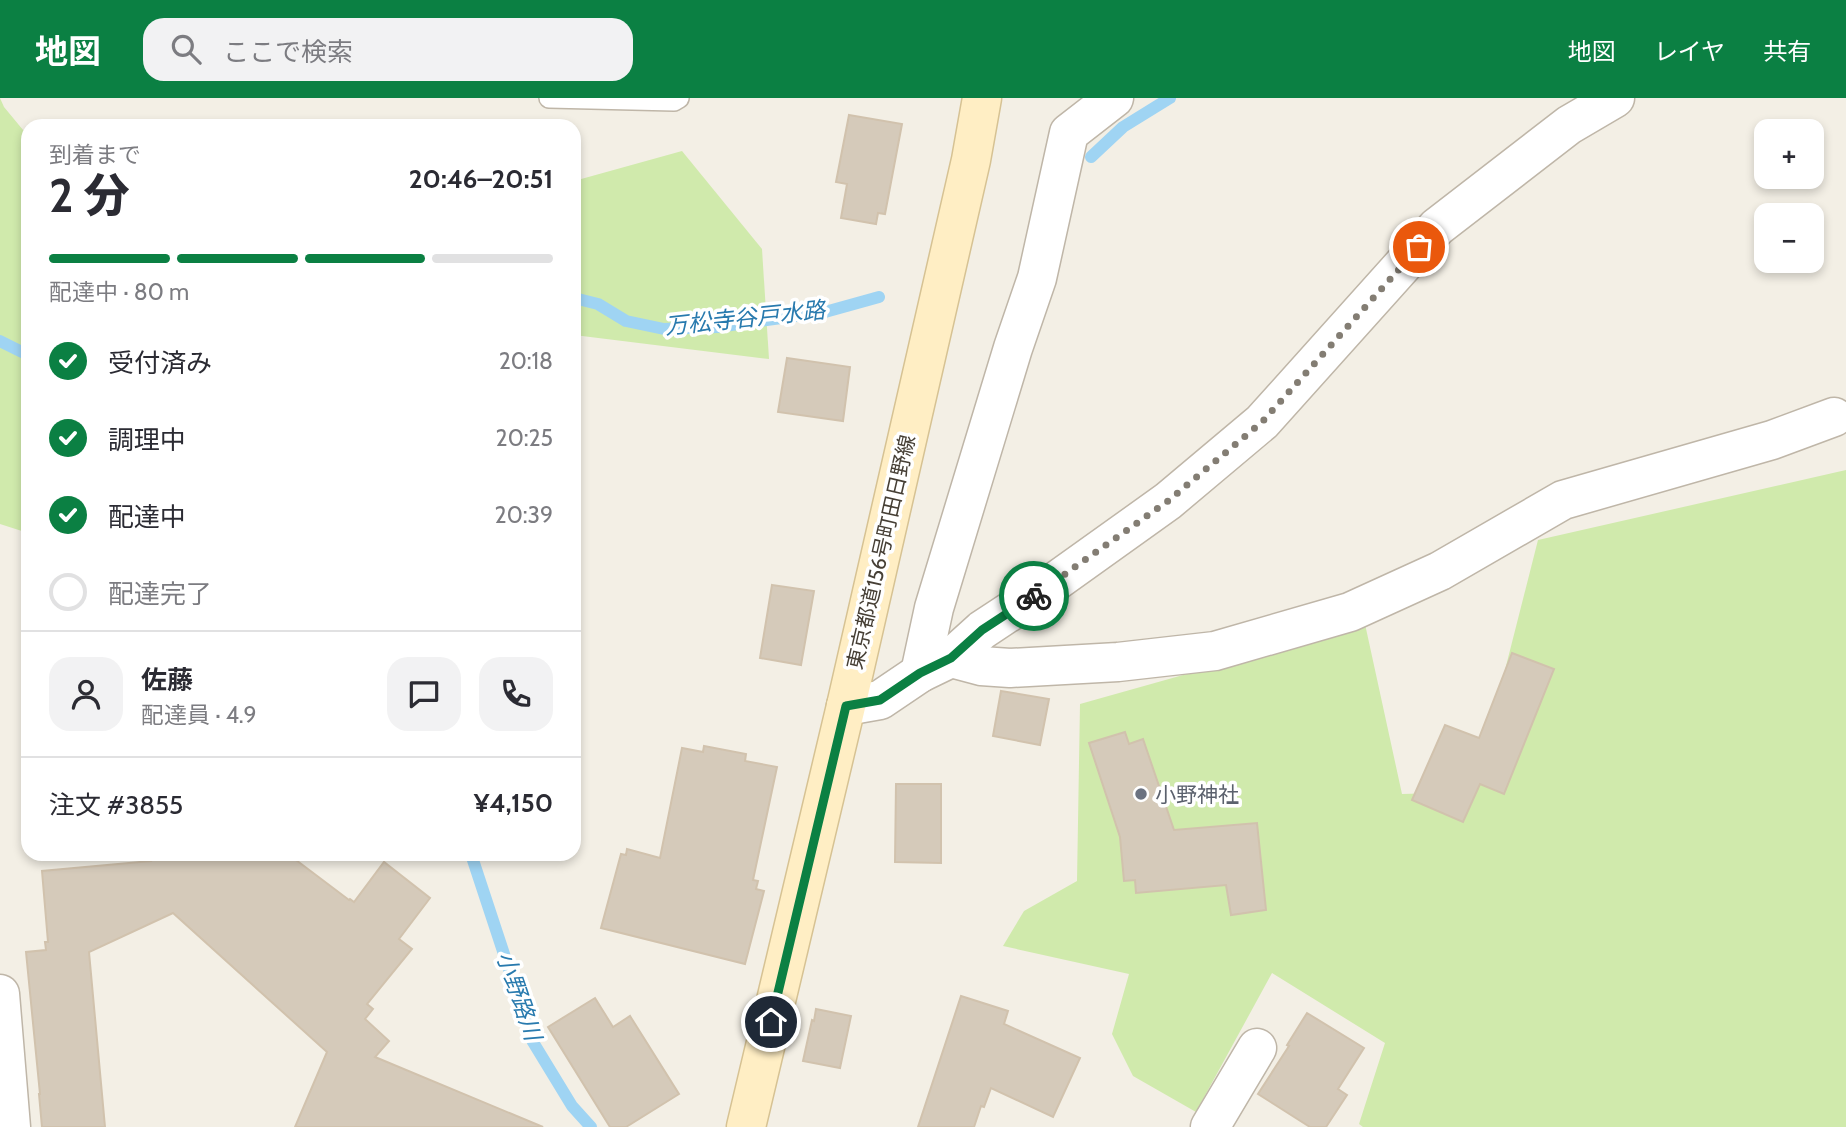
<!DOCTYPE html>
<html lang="ja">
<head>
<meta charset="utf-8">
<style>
	body { margin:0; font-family:Cabin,"Noto Sans JP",sans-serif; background:#f2f2f3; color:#2b2b33; height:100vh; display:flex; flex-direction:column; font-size:26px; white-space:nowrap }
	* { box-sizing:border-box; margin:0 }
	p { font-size:23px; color:#7c7c81 }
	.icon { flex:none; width:38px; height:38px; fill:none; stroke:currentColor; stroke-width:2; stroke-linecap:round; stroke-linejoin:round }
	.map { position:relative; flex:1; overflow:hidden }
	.sheet { position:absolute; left:21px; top:21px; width:560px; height:742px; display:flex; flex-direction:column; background:#fff; border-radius:21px; box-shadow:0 4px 10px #0003 }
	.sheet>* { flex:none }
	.tools { position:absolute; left:1754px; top:21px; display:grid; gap:14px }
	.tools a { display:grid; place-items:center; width:70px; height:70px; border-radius:14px; background:#fff; box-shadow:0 4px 10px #0003; font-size:35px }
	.pin { position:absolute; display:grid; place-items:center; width:60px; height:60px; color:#fff; margin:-30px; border:4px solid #fff; border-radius:50%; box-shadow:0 2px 7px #0007 }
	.courier { position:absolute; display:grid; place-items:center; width:70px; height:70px; margin:-35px; border:5px solid #0b8043; border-radius:50%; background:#fff; color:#222; box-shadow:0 2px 9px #0007 }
	.summary em { font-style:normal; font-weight:800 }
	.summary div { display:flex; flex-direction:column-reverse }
	.summary { display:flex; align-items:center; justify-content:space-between; height:119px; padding:0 28px }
	h1 { font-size:46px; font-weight:800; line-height:52px }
	.bar { display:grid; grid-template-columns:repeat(4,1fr); gap:10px 7px; align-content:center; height:84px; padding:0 28px }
	.bar i { height:9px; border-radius:5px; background:#e1e1e2 }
	.bar .current { background:#0b8043 }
	.bar p { grid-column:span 4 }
	.line { display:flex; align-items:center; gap:18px; padding:0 28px; border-top:2px solid #e1e1e2 }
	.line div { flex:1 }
	.round { display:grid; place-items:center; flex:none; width:74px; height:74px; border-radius:21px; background:#f2f2f3 }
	ol { padding:0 28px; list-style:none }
	li { display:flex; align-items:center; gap:21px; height:77px }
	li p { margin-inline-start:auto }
	li .icon { padding:7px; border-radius:50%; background:#0b8043; color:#fff; stroke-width:4 }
	li:last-child { color:#7c7c81 }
	li i { width:38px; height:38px; border:4px solid #e1e1e2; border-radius:50% }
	header { display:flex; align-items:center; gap:42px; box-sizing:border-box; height:98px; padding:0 35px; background:#0b8043; color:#fff }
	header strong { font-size:33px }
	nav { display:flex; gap:38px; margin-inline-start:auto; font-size:24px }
	.search { width:490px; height:63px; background:#f2f2f3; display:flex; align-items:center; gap:18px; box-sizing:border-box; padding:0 24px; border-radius:21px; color:#7c7c81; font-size:26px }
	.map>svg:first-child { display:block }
	.green { fill:#d0eaac }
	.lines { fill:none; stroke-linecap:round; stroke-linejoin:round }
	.stream { stroke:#9fd4f3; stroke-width:12 }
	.building { fill:#d5caba; stroke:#d1c2ad; stroke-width:2 }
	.service-casing { stroke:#bfb6a8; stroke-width:22 }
	.minor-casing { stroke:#bfb6a8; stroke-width:41 }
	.secondary-casing { stroke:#d6c293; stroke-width:41 }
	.service { stroke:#fff; stroke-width:19 }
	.minor { stroke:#fff; stroke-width:38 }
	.secondary { stroke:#ffeec4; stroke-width:38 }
	.done { stroke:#837d73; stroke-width:7; stroke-dasharray:0 12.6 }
	.route { stroke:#0b8043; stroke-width:9 }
	.worship-dot { fill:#6b7280; stroke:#fff; stroke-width:2.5 }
	.labels { text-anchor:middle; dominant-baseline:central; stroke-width:7; stroke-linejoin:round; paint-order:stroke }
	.street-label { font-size:21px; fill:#463f35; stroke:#fff }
	.worship-label { font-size:21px; fill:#5b616d; stroke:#fff; text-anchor:start }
	.water-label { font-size:23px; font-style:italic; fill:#287aae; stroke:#fff }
</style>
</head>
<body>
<header>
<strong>地図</strong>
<div class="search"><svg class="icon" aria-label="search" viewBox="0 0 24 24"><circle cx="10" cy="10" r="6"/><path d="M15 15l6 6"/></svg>ここで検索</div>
<nav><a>地図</a><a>レイヤ</a><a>共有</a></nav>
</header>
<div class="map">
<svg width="1846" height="1029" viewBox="0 0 1846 1029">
	<rect width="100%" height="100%" fill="#f3efe5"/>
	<g class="green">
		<polygon points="0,0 4,9 28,38 28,435 0,426"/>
		<polygon points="682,53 762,151 769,261 574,237 574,83"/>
		<polygon points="1846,372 1846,1029 1363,1029 1359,1026 1385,945 1272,875 1196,1014 1133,978 1112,936 1129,876 1003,848 1024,813 1077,783 1080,606 1365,526 1402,696 1474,694 1538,442"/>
	</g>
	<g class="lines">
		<g class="stream">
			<polyline points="1091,59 1123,29 1170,0"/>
			<polyline points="574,200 598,206 626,223 664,231 717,229 825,214 879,199"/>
			<polyline points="0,243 28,257"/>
			<polyline points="471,756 533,944 572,1008 591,1029"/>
		</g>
	</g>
	<g class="building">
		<polygon points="849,17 902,26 885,116 878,115 876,126 841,120 847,86 836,84"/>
		<polygon points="787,260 850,269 843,323 778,314"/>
		<polygon points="772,487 814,493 801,567 760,560"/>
		<polygon points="1512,555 1554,571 1504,696 1480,686 1463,724 1412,702 1445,627 1479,640"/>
		<polygon points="1001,593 1049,601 1040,647 993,638"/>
		<polygon points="1125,634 1129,646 1143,641 1174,732 1257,725 1266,812 1231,817 1226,787 1136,795 1135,782 1124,783 1120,739 1089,645"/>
		<polygon points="704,648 746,656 745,663 777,669 753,782 758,783 756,791 764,793 745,866 601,830 621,756 626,757 627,751 660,760 682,650 703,654"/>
		<polygon points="896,686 941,686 941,765 895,764"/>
		<polygon points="157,756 288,756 349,802 350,801 354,804 384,764 430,800 399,841 412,851 367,906 373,911 365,921 389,943 375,959 543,1029 295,1029 327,954 173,815 89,854 105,1029 42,1029 39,996 40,996 26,854 46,852 45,844 48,844 42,773 151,763"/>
		<polygon points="961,898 1008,913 1004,926 1080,960 1053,1019 991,990 984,1009 981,1008 974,1029 918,1029"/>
		<polygon points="595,900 613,929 630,918 679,996 626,1029 610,1029 548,929"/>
		<polygon points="816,911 851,918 840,970 803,963 812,922 814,923"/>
		<polygon points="1307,915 1364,950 1338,991 1347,997 1326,1029 1310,1029 1258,996 1289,948 1287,947"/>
	</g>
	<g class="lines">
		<g class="service-casing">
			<polyline id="service" points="549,0 674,3 679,0"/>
		</g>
		<g class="minor-casing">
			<g id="minor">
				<polyline points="951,560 981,568 1010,570 1118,564 1215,553 1350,514 1440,473 1563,402 1772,342 1834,319"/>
				<polyline points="920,575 934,510 1013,250 1037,180 1069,35 1114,0"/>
				<polyline points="846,608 880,602 920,575 951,560 982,532 1052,486 1168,403 1262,324 1437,129 1569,27 1615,0"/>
				<polyline points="0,896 11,1029"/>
				<polyline points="1210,1029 1257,950"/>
			</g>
		</g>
		<g class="secondary-casing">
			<polyline id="secondary" points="746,1029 846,608 971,62 982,0"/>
		</g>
		<use href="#service" class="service"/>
		<use href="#minor" class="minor"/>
		<use href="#secondary" class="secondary"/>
	</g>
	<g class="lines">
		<polyline class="done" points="1034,498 1168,403 1262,324 1419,149"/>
		<polyline class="route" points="771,924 846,608 880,602 920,575 951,560 982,532 1034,498"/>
	</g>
	<circle class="worship-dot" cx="1141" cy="696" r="7"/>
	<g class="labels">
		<g class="street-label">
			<text transform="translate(881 454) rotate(-77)">東京都道156号町田日野線</text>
		</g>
		<g class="worship-label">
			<text x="1155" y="696">小野神社</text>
		</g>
		<g class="water-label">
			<text transform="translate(745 220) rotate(-6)">万松寺谷戸水路</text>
			<text transform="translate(519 898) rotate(71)">小野路川</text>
		</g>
	</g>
</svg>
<div class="tools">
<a>+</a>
<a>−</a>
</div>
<div class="pin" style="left:1419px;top:149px;background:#ea580c"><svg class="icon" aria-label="bag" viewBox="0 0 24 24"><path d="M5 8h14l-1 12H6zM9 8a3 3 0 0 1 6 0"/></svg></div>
<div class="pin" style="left:771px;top:924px;background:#1f2937"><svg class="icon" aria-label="home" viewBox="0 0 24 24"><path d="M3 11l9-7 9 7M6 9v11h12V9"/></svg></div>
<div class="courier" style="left:1034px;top:498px"><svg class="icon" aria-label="bike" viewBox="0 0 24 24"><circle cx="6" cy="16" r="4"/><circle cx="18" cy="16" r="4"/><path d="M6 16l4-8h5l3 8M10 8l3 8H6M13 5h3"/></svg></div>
<section class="sheet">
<div class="summary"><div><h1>2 分</h1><p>到着まで</p></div><em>20:46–20:51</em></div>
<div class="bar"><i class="current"></i><i class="current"></i><i class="current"></i><i></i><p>配達中 · 80 m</p></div>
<ol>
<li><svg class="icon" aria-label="check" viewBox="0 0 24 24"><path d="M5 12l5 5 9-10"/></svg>受付済み<p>20:18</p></li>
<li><svg class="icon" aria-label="check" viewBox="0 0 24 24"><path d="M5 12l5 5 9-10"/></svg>調理中<p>20:25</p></li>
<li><svg class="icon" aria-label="check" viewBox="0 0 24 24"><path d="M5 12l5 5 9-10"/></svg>配達中<p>20:39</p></li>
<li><i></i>配達完了</li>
</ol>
<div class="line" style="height:126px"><a class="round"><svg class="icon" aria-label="person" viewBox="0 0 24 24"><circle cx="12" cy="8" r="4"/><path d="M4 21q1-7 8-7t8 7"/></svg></a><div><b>佐藤</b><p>配達員 · 4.9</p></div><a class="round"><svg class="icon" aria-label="chat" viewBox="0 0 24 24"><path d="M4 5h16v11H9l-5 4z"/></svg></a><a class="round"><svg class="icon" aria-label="phone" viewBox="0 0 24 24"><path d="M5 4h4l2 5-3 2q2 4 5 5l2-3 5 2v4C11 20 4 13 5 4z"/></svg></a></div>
<div class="line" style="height:91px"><div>注文 #3855</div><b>¥4,150</b></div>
</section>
</div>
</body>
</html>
